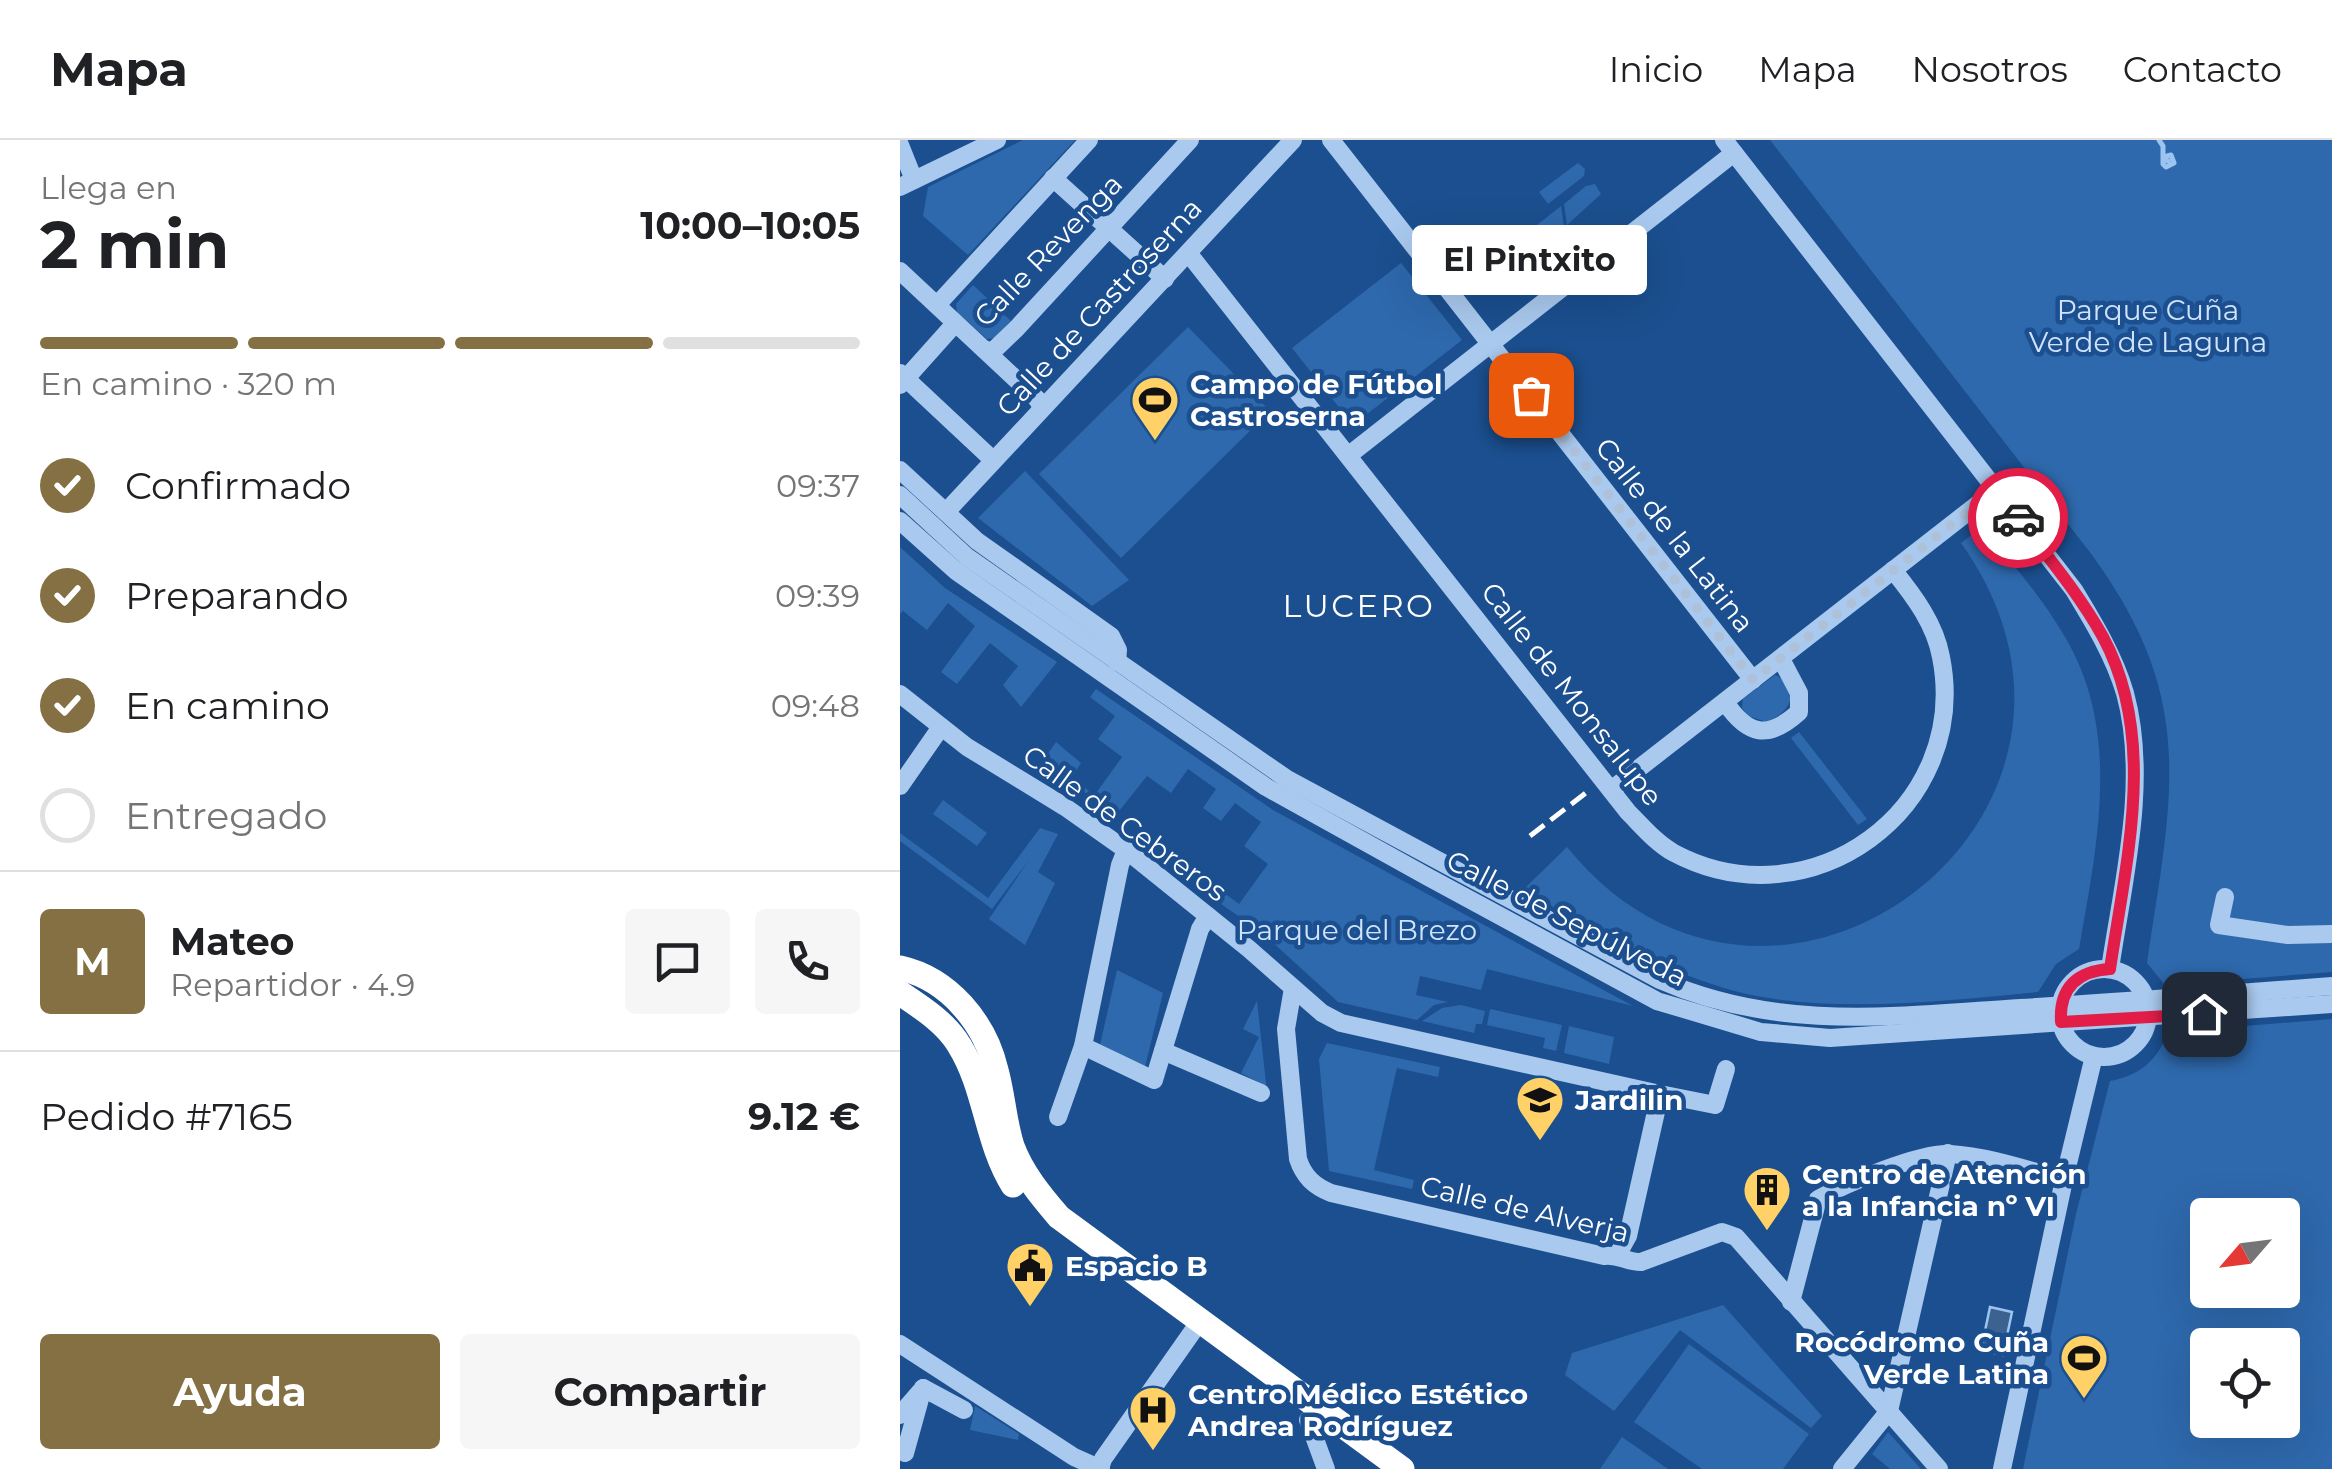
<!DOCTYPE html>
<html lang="es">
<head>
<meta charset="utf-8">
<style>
	body { margin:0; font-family:Montserrat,sans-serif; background:#f6f6f6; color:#202124; height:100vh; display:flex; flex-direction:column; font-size:38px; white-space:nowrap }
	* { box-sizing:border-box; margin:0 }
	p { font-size:32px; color:#757577 }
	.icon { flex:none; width:55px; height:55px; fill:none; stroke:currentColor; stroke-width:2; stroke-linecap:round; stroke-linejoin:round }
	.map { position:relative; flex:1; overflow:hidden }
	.panel { display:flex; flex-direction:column; background:#fff; width:900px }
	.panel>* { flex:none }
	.needle { width:65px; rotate:242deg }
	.buttons { position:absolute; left:1290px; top:1058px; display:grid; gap:20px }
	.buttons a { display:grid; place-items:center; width:110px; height:110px; border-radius:10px; background:#fff; box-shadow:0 10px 40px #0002; font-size:50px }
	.pin { position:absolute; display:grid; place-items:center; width:85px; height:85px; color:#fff; margin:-42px; border-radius:20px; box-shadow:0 5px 15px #0006 }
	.courier { position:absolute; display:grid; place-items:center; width:100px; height:100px; margin:-50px; border:8px solid #e11d48; border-radius:50%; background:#fff; color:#222; box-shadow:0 2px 12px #0007 }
	.bubble { position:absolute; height:70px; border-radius:10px; background:#fff; box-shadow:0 10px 40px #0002; font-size:32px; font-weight:700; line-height:70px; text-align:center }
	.headline em { font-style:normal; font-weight:700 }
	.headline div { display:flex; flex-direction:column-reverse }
	.headline { display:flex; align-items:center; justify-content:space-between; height:170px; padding:0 40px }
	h1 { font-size:65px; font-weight:700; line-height:75px }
	.bar { display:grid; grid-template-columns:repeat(4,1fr); gap:15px 10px; align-content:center; height:120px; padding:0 40px }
	.bar i { height:12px; border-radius:8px; background:#e0e0e0 }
	.bar .current { background:#847042 }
	.bar p { grid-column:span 4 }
	.line { display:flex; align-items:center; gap:25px; padding:0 40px; border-top:2px solid #e0e0e0 }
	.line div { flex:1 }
	.round { display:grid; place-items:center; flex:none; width:105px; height:105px; border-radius:10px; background:#f6f6f6 }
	ol { padding:0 40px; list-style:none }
	li { display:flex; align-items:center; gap:30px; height:110px }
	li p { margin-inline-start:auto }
	li .icon { padding:10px; border-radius:50%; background:#847042; color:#fff; stroke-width:4 }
	li:last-child { color:#757577 }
	li i { width:55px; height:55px; border:5px solid #e0e0e0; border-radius:50% }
	.cta { display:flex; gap:20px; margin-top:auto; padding:20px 40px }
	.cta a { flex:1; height:115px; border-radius:10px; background:#847042; color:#fff; font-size:40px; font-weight:700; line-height:115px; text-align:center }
	.cta a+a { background:#f6f6f6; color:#202124 }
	header { display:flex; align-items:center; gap:60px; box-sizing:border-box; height:140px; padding:0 50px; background:#fff; border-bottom:2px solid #e0e0e0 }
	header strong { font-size:48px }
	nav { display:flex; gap:55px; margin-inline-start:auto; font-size:35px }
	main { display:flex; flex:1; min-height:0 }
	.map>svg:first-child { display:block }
	.green { fill:#2e69ad; fill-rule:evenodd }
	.water { fill:#3c6290; stroke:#9cc4f0; stroke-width:2.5 }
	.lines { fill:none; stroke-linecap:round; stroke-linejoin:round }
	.stream { stroke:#9cc4f0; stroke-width:5 }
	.minor { stroke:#a9c9ee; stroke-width:18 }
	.highway { stroke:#fff; stroke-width:25 }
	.rail { stroke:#fff; stroke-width:5; stroke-dasharray:18 8; stroke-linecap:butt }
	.done { stroke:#afc1d8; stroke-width:10; stroke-dasharray:0 18 }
	.route { stroke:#e11d48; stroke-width:12 }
	.labels { text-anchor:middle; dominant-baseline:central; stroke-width:9; stroke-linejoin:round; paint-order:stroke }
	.street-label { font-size:28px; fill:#fff; stroke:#1b4f8f }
	.park-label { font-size:28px; fill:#cfe3fa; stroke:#1b4f8f }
	.poi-label { font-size:28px; font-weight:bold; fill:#fff; stroke:#1b4f8f; text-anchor:start }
	.quarter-label { font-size:32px; letter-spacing:2.5px; fill:#fff; stroke:#1b4f8f }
</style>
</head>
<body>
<header>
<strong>Mapa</strong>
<nav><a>Inicio</a><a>Mapa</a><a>Nosotros</a><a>Contacto</a></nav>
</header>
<main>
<section class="panel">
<div class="headline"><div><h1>2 min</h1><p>Llega en</p></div><em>10:00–10:05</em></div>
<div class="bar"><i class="current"></i><i class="current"></i><i class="current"></i><i></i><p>En camino · 320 m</p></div>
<ol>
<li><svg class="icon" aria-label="check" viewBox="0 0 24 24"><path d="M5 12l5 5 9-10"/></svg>Confirmado<p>09:37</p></li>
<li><svg class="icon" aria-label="check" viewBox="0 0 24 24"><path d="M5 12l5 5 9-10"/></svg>Preparando<p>09:39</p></li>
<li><svg class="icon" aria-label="check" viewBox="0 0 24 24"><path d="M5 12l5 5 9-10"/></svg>En camino<p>09:48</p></li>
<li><i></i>Entregado</li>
</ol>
<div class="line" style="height:180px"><b class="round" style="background:#847042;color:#fff">M</b><div><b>Mateo</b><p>Repartidor · 4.9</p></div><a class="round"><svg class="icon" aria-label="chat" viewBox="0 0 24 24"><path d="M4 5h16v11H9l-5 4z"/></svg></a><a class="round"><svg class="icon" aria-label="phone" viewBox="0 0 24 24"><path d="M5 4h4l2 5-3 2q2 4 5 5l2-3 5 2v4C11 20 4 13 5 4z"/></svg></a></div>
<div class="line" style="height:130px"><div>Pedido #7165</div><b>9.12 €</b></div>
<div class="cta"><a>Ayuda</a><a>Compartir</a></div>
</section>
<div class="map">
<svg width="1432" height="1329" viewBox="0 0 1432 1329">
	<rect width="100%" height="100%" fill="#1b4f8f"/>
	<g class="green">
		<polygon points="123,0 175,0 68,115 23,76 28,47"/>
		<path d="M870,0h562v832l-167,13 -18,-22c25,-169 52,-264 -58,-412z"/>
		<polygon points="678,23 685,29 684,36 648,64 639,52"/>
		<polygon points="695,44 701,54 667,85 664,64 686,46"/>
		<polygon points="661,66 664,87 639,106 628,92"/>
		<polygon points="501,123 562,200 453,285 392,208"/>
		<polygon points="73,145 111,181 94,198 87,199 57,172 56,164"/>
		<polygon points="288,187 370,271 221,418 139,334"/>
		<polygon points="125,331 229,440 192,466 78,378"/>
		<path d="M1082,387c29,35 60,70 83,110 57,96 32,208 14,312l-23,15 -18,28c-96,9 -222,24 -314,-4 -71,-21 -136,-62 -201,-98l44,-43c206,255 588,-32 394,-304z"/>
		<polygon points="0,407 45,448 157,522 121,567 103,545 118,526 90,503 57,544 41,532 75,486 48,463 27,490 3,471 0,474"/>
		<path d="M875,535c28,13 15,38 -8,47l-19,-6 -6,-8 1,-9z"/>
		<polygon points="196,549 373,670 733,866 587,829 581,850 520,836 516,855 548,862 534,865 517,880 438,862 360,791 308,755 315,746 339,764 368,724 344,706 361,682 335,663 321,681 303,668 316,649 288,629 271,653 247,636 216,675 142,622 156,602 181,623 170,640 176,645 179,642 194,656 222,617 198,599 215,576 190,557"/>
		<polygon points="899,592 967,679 958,685 891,598"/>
		<polygon points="43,660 87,693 77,706 33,674"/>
		<polygon points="140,688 158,694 138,732 155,743 125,805 89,779 129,720 92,769 0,701 0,693 88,758"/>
		<polygon points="217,830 263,853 245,927 200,905"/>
		<polygon points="357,861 367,952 362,944 341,933 359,897 343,889"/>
		<polygon points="561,865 585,871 582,884 576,884 574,893 522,881 542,868"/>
		<polygon points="590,869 662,885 656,911 643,908 645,898 587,885"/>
		<path d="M1432,879v450h-309l53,-255 34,-133c29,-5 48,-21 58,-49zM1308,1075h74v75h-74zM1308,1205h74v75h-74z"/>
		<polygon points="669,886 714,897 709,924 664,913"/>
		<polygon points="427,903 540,927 538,937 497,928 495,936 474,1030 514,1040 512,1049 429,1031 419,919"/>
		<polygon points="823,1165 922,1276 911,1288 780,1190 714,1271 665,1235 672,1213"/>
		<polygon points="789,1204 909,1294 883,1329 802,1329 734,1282"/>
		<polygon points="75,1266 119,1294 118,1300 70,1290"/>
		<polygon points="988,1292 1021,1329 990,1329 972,1314"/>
		<polygon points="722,1297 768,1329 700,1329"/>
	</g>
	<polygon class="water" points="1090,1167 1112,1172 1103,1215 1081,1210"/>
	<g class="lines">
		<polyline class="stream" points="1259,0 1263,6 1263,24 1266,27 1274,23 1271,15 1267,16 1265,20 1268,21"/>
		<g class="minor">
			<polyline points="431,0 853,540"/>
			<path d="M824,0l350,450c20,33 40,66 51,103 24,88 -2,188 -15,276"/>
			<polyline points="0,5 14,40"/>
			<polyline points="153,38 265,139"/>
			<polyline points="0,47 97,0"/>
			<path d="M289,114l439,558c14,14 28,31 46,41 136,72 297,-44 267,-196 -6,-33 -27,-61 -48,-87"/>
			<polyline points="0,131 137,259 142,267"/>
			<polyline points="37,165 189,0"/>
			<polyline points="85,210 93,211 117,188 290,0"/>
			<polyline points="0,233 93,320"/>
			<polyline points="0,245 51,188 58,186"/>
			<polyline points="449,315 834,13"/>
			<polyline points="0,330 77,401 211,496 218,510 217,522"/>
			<path d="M0,355l67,62 320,222 373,201c118,52 236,36 360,28 104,-6 208,-14 312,-22"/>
			<polyline points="46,372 393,0"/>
			<polyline points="0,381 56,431 366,647 528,737 757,861 861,892 930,898 1432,864"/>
			<polyline points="0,554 67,607 165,667 226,710 349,809 422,873 441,883 760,954 728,1096 718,1114"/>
			<path d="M825,562c23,34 43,38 74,10v-19l-18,-34"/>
			<polyline points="0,646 41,587"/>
			<polyline points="711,650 1096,350"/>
			<polyline points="226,710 220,725 183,906 254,940 300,789 308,776"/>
			<polyline points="1325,757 1319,785 1388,795 1432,794"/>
			<circle cx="1204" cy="873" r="44"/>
			<path d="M393,848l-7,41 12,130c6,18 16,27 33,34l273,63c15,-2 22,6 37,6l81,-30 14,5 203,232"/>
			<polyline points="263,911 361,953"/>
			<polyline points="760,954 815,965 826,929"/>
			<polyline points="158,977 183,906"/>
			<path d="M891,1162l27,-103c27,-15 102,-47 132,-45 37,2 78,16 114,26"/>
			<polyline points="0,1204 174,1317 201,1329"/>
			<polyline points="23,1248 64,1270"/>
			<polyline points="0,1275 20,1252"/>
			<polyline points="408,1280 426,1329"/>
			<polyline points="0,1310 5,1313 23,1248"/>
			<polyline points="200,1329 203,1319 300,1181"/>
			<polyline points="942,1329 989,1271 1048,1013"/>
			<polyline points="1102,1329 1164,1040 1194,916"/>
		</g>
		<g class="highway">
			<path d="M0,828c49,11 85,55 96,102 7,25 8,51 16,76 10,27 28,49 47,71l343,252"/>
			<path d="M0,853c21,14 46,30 59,52 27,43 27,97 54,140"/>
		</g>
		<polyline class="rail" points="630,696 687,652"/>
	</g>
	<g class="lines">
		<polyline class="done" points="631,255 853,540 1096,350 1118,378"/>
		<path class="route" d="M1118,378c30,39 61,76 85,119 55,102 23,224 7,332 -33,2 -51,19 -49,53l143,-8"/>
	</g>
	<defs>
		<g id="stadium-pin" transform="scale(2.5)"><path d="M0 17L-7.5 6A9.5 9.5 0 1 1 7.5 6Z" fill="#ffd166" stroke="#1b4f8f"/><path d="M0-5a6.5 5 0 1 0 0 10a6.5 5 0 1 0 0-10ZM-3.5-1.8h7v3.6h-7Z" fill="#111"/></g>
		<g id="school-pin" transform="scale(2.5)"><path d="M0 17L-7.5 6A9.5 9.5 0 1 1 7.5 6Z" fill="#ffd166" stroke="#1b4f8f"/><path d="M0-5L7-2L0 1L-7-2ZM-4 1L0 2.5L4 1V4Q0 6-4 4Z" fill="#111"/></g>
		<g id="building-pin" transform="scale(2.5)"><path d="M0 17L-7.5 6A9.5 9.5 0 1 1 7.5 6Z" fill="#ffd166" stroke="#1b4f8f"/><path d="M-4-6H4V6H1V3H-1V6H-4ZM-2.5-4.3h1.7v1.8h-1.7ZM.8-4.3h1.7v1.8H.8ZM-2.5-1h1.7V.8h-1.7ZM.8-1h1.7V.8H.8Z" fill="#111"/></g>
		<g id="civic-pin" transform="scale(2.5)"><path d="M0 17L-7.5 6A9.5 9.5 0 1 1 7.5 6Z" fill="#ffd166" stroke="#1b4f8f"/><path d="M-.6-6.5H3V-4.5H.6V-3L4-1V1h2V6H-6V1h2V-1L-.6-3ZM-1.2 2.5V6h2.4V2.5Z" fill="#111"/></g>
		<g id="hospital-pin" transform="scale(2.5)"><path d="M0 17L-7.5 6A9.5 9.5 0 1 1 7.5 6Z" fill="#ffd166" stroke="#1b4f8f"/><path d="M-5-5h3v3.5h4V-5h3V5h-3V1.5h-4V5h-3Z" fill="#111"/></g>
	</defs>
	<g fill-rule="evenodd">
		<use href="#stadium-pin" x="255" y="260"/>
		<use href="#school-pin" x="640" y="960"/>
		<use href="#building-pin" x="867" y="1050"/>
		<use href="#civic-pin" x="130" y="1126"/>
		<use href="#stadium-pin" x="1184" y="1218"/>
		<use href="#hospital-pin" x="253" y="1270"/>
	</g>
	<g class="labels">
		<g class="street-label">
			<text transform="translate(148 110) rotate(-46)">Calle Revenga</text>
			<text transform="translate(199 167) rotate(-47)">Calle de Castroserna</text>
			<text transform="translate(775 395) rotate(52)">Calle de la Latina</text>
			<text transform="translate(672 554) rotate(52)">Calle de Monsalupe</text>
			<text transform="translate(225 683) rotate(36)">Calle de Cebreros</text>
			<text transform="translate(667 778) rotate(27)">Calle de Sepúlveda</text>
			<text transform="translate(625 1069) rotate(13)">Calle de Alverja</text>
		</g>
		<g class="park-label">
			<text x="1248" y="170">Parque Cuña<tspan x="1248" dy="32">Verde de Laguna</tspan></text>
			<text x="457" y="790">Parque del Brezo</text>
		</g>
		<g class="poi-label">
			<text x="290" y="244">Campo de Fútbol<tspan x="290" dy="32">Castroserna</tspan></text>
			<text x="675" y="960">Jardilin</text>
			<text x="902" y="1034">Centro de Atención<tspan x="902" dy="32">a la Infancia nº VI</tspan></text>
			<text x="165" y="1126">Espacio B</text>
			<text x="1149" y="1202" text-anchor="end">Rocódromo Cuña<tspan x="1149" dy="32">Verde Latina</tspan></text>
			<text x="288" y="1254">Centro Médico Estético<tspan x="288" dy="32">Andrea Rodríguez</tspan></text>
		</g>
		<g class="quarter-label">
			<text x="459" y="465">LUCERO</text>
		</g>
	</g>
</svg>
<div class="buttons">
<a><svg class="needle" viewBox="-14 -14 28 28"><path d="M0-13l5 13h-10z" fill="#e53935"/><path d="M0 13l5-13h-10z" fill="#757577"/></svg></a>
<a><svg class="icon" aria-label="locate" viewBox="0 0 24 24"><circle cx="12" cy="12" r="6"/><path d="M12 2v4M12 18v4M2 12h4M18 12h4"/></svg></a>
</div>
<div class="pin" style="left:631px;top:255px;background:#ea580c"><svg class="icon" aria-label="bag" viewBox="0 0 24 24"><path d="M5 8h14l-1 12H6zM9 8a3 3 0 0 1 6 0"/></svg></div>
<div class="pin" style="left:1304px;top:874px;background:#1f2937"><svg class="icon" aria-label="home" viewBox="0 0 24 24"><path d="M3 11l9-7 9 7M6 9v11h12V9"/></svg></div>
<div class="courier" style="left:1118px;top:378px"><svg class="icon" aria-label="car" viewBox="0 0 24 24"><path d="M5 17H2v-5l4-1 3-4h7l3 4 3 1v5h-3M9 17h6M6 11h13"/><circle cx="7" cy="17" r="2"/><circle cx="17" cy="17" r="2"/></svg></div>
<div class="bubble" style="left:512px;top:85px;width:235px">El Pintxito</div>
</div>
</main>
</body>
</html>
